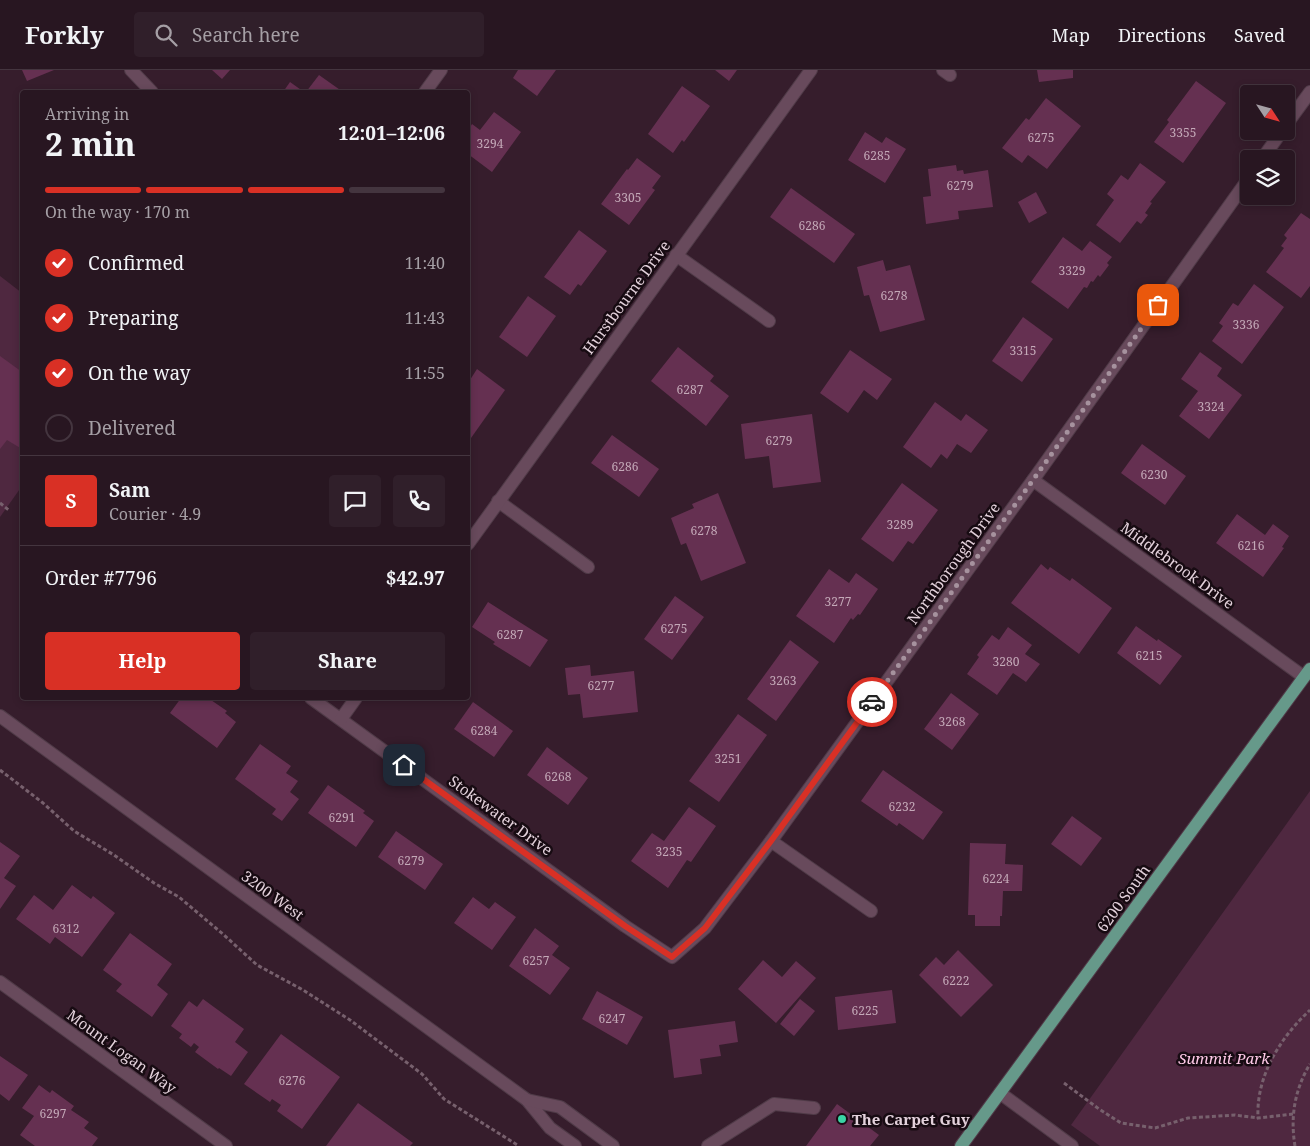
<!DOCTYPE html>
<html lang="en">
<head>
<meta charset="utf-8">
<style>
	body { margin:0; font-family:"Noto Serif",serif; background:#301f2a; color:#f1f3f6; height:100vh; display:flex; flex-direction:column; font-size:19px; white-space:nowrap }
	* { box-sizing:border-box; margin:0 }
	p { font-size:16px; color:#a59fa5 }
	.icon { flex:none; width:28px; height:28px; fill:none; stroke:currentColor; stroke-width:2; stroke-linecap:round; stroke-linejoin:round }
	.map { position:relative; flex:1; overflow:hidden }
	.sheet { position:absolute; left:20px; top:20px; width:450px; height:610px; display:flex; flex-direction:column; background:#281621; border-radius:5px; box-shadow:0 2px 8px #0003,0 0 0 1px #44353f }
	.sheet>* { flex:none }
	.needle { width:32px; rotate:126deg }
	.controls { position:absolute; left:1240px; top:15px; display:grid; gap:10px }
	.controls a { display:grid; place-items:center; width:55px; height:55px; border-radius:5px; background:#281621; box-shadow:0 2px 8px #0003,0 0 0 1px #44353f; font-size:25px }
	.pin { position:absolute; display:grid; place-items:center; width:42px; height:42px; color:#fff; margin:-21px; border-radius:10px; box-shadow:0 2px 8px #0006 }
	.courier { position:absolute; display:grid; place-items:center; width:50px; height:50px; margin:-25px; border:4px solid #d93025; border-radius:50%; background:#fff; color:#222; box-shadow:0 1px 6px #0007 }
	.head em { font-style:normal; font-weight:700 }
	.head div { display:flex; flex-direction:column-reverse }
	.head { display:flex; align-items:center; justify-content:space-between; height:85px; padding:0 25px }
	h1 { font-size:32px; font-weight:700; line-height:38px }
	.bar { display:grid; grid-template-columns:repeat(4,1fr); gap:8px 5px; align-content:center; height:60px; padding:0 25px }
	.bar i { height:6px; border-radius:4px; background:#44353f }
	.bar .active { background:#d93025 }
	.bar p { grid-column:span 4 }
	.line { display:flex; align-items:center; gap:12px; padding:0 25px; border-top:1px solid #44353f }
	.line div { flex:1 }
	.round { display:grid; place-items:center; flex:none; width:52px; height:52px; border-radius:5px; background:#301f2a }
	ol { padding:0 25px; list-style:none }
	li { display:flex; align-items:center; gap:15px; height:55px }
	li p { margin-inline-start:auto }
	li .icon { padding:5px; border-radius:50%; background:#d93025; color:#fff; stroke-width:4 }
	li:last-child { color:#a59fa5 }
	li i { width:28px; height:28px; border:2px solid #44353f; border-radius:50% }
	.action { display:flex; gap:10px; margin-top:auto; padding:10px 25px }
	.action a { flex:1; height:58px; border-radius:5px; background:#d93025; color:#fff; font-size:20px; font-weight:700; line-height:58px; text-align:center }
	.action a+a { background:#301f2a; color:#f1f3f6 }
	header { display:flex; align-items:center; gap:30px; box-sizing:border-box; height:70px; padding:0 25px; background:#281621; border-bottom:1px solid #44353f }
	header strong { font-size:24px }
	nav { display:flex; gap:28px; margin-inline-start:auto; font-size:18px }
	.search { width:350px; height:45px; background:#301f2a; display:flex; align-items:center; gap:12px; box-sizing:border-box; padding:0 18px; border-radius:5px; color:#a59fa5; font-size:19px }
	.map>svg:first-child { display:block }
	.green { fill:#4f2840 }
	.building { fill:#653051 }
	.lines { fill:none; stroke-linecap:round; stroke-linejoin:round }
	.minor-casing { stroke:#503b48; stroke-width:14 }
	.major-casing { stroke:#503b48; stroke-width:14 }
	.path { stroke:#77606d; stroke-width:3; stroke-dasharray:4 2.5; stroke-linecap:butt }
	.minor { stroke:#684a5c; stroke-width:12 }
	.major { stroke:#66998a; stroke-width:12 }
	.done { stroke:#a6929e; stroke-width:5; stroke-dasharray:0 9 }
	.route { stroke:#d93025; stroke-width:6 }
	.poi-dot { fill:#3ad4a5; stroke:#170b12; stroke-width:2 }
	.labels { text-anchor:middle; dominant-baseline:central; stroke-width:5; stroke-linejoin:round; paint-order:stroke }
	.number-label { font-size:12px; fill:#c4a9b8 }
	.street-label { font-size:15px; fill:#e3d1db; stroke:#170b12 }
	.park-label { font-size:15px; font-style:italic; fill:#ffcae8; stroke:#170b12 }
	.poi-label { font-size:15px; font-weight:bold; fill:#e3d1db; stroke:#170b12; text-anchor:start }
</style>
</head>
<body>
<header>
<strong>Forkly</strong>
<div class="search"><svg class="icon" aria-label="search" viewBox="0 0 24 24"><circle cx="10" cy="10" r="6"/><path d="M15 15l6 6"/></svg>Search here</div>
<nav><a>Map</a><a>Directions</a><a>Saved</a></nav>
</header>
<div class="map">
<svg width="1310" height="1076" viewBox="0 0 1310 1076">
	<rect width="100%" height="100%" fill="#361d2c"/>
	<g class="green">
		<polygon points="0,206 22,223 22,416 0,447"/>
		<polygon points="1310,721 1310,1076 1100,1076 1071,1055"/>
	</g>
	<g class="building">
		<polygon points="22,0 54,0 27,11"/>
		<polygon points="212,0 230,0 222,9"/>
		<polygon points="518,0 556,0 537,26 513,8"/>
		<polygon points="715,0 737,0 729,11"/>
		<polygon points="1037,0 1073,0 1073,8 1039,12"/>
		<polygon points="319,5 343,22 306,22"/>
		<polygon points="1196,11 1226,33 1183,93 1154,72 1169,52 1167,50"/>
		<polygon points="290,12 304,22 283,22"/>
		<polygon points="682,16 710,36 684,72 682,70 673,83 648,64"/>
		<polygon points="1046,28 1081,56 1047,99 1028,85 1022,93 1002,78 1026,48 1029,50"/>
		<polygon points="494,42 521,62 492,102 468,84 468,61 472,54 480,60"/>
		<polygon points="865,62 882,73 886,67 906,79 885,113 848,90"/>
		<polygon points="637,88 661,106 652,118 655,120 629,155 601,134 627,99 628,100"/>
		<polygon points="1140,93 1166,112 1150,132 1152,133 1145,143 1148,145 1141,154 1137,151 1120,173 1096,155 1114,130 1107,124 1121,105 1128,110"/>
		<polygon points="956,95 957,101 963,100 964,104 988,100 993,137 958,141 959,149 926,154 923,127 931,126 928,99"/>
		<polygon points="791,118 855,164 834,193 770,147"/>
		<polygon points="1036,122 1047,143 1029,153 1018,132"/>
		<polygon points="1301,143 1310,149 1310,216 1301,228 1266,202 1284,178 1281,176 1287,168 1284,165"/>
		<polygon points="579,160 607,181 581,216 578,214 570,225 544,207"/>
		<polygon points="1063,167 1082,181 1090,171 1112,187 1107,193 1109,195 1100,207 1098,205 1093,212 1091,211 1087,218 1084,217 1068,239 1031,212"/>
		<polygon points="883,190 886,201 910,195 925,250 880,262 869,225 864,226 857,197"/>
		<polygon points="1254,214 1284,237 1242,294 1212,271 1223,256 1219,253 1233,233 1238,236"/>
		<polygon points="528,226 556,246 527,287 499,267"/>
		<polygon points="1023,247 1053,269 1022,312 992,291"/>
		<polygon points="678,277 714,306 710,311 729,326 706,356 651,311"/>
		<polygon points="850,280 892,309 877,330 864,320 848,343 820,323"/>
		<polygon points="1200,282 1222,298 1217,306 1242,325 1209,369 1179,346 1198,321 1181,309"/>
		<polygon points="0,286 22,302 22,379 7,370 0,379"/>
		<polygon points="477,299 505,320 471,368 468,366 468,313"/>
		<polygon points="935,332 961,351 966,344 988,360 971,383 957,374 947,389 941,384 931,398 903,377"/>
		<polygon points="812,344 821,412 773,418 769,386 745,389 741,354"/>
		<polygon points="612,365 659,399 639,427 591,393"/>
		<polygon points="1142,374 1186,406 1165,435 1121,403"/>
		<polygon points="902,413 938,440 913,474 908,471 893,492 861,469"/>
		<polygon points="718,423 746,493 701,511 686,473 681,475 671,448 694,438 692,434"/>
		<polygon points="1237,444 1265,465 1273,454 1289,466 1282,477 1284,478 1263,507 1216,473"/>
		<polygon points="1041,494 1048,500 1050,497 1070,511 1072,508 1112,538 1079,584 1011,533"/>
		<polygon points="829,499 849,513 856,503 878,519 860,545 858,544 853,550 851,548 834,573 796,546"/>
		<polygon points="675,526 704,547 672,590 644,569"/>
		<polygon points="488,532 548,570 530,597 493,574 495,572 472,557"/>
		<polygon points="1136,556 1157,571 1158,569 1182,586 1160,615 1117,583"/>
		<polygon points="1008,557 1032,575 1025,584 1040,594 1026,612 1013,603 997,625 967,604 979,587 977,585 992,565 999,570"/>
		<polygon points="790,570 819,592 776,651 747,629"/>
		<polygon points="590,595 591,606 634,601 638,642 583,648 580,624 568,625 565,598"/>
		<polygon points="951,623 979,644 952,680 924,659"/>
		<polygon points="181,628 208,628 227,641 225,643 236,652 217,678 170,643"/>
		<polygon points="473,632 513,661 494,687 454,659"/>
		<polygon points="738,644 767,665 719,732 689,711"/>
		<polygon points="260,674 291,696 286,703 298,711 290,722 299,729 282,751 272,744 276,739 235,709"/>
		<polygon points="547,677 588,708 568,735 527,705"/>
		<polygon points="883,700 943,742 923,770 899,753 897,756 861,731"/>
		<polygon points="328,715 365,741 363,743 374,751 356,777 308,743"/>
		<polygon points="689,737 716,756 691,792 687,790 668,818 631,791 652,763 664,771"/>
		<polygon points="1072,746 1102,768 1081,796 1051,774"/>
		<polygon points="396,761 443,794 425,820 378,787"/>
		<polygon points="0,772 20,786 4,808 16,816 0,839"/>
		<polygon points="970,773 1006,774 1005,794 1023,795 1022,821 1003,821 1002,846 1000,846 1000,856 975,856 975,845 968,845"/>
		<polygon points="72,815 91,829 93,826 115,843 82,887 55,867 50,874 16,849 34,825 53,840"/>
		<polygon points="473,827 489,839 495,832 516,847 492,880 454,853"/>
		<polygon points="535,858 559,876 552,885 570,898 550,925 509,896"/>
		<polygon points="130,863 172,894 157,915 168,924 152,947 116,921 122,914 103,900"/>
		<polygon points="958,880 993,915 961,947 919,905 936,887 944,895"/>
		<polygon points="763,890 782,907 796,891 816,908 776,953 738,919"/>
		<polygon points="892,920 896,953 838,960 835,927"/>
		<polygon points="597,921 643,947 627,975 582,949"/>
		<polygon points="203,929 244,959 235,972 248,982 231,1006 219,998 218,999 195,982 199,977 194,973 191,977 179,968 182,964 171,956 189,931 197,937"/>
		<polygon points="800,929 815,941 794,966 780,954"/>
		<polygon points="735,951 738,972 719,975 721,986 700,989 702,1004 674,1008 668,960"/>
		<polygon points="281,964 340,1007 302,1059 277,1041 281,1035 272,1029 270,1032 244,1014"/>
		<polygon points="0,986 28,1005 9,1031 0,1024"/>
		<polygon points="39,1015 50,1023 52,1020 74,1036 71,1040 89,1052 84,1058 98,1068 92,1076 35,1076 20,1065 34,1046 22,1038"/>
		<polygon points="358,1033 413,1073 410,1076 326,1076"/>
		<polygon points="837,1034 879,1065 870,1076 806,1076"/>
	</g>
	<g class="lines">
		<g class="minor-casing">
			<g id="minor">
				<polyline points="131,0 152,22"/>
				<polyline points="943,0 950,5"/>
				<polyline points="425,22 441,0"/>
				<polyline points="1286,55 1310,22"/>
				<polyline points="1262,89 1282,61"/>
				<polyline points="676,185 769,251"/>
				<polyline points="1033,410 1304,607"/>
				<polyline points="498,431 588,497"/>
				<polyline points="468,474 811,0"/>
				<polyline points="311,628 625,856 672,887 705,858 771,771 1033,410 1249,108"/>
				<polyline points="0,646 527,1030 550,1058 575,1076"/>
				<polyline points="341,649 356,628"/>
				<polyline points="771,771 871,841"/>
				<polyline points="0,912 226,1076"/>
				<polyline points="1000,1023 1072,1076"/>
				<polyline points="527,1030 560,1037 613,1076"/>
				<polyline points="708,1076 774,1034 814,1038"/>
			</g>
		</g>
		<g class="major-casing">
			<polyline id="major" points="961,1076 1310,599"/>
		</g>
		<g class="path">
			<polyline points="0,433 10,441"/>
			<polyline points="0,700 43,733 74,761 114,785 154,813 179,827 224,865 257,895 303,920 350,950 422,1004 444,1029 519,1076"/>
			<polyline points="1064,1013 1099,1039 1121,1053 1155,1058 1188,1048 1235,1045 1258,1048"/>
			<path d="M1293,1044l-35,4c-2,-42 22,-80 52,-108"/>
			<path d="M1295,1076c-5,-30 0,-57 15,-82"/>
		</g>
		<use href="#minor" class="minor"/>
		<use href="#major" class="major"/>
	</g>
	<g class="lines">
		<polyline class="done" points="872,632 1033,410 1158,235"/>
		<polyline class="route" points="404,695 625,856 672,887 705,858 771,771 872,632"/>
	</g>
	<circle class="poi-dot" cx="842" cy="1049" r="5"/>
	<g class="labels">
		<g class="number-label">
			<text x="1183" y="62">3355</text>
			<text x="1041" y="67">6275</text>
			<text x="490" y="73">3294</text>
			<text x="877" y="85">6285</text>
			<text x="960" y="115">6279</text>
			<text x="628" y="127">3305</text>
			<text x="812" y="155">6286</text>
			<text x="1072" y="200">3329</text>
			<text x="894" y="225">6278</text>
			<text x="1246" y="254">3336</text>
			<text x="1023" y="280">3315</text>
			<text x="690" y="319">6287</text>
			<text x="1211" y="336">3324</text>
			<text x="779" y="370">6279</text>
			<text x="625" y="396">6286</text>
			<text x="1154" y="404">6230</text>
			<text x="900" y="454">3289</text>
			<text x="704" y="460">6278</text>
			<text x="1251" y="475">6216</text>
			<text x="838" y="531">3277</text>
			<text x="674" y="558">6275</text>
			<text x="510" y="564">6287</text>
			<text x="1149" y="585">6215</text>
			<text x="1006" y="591">3280</text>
			<text x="783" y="610">3263</text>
			<text x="601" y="615">6277</text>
			<text x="952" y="651">3268</text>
			<text x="484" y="660">6284</text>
			<text x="728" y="688">3251</text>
			<text x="558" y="706">6268</text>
			<text x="902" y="736">6232</text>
			<text x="342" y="747">6291</text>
			<text x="669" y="781">3235</text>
			<text x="411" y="790">6279</text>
			<text x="996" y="808">6224</text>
			<text x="66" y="858">6312</text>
			<text x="536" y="890">6257</text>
			<text x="956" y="910">6222</text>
			<text x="865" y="940">6225</text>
			<text x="612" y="948">6247</text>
			<text x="292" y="1010">6276</text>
			<text x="53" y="1043">6297</text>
		</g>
		<g class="street-label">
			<text transform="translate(626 227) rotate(-54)">Hurstbourne Drive</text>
			<text transform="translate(953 493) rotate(-54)">Northborough Drive</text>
			<text transform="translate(1178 495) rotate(36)">Middlebrook Drive</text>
			<text transform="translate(501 745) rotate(36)">Stokewater Drive</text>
			<text transform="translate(273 825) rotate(36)">3200 West</text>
			<text transform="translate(1123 828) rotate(-54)">6200 South</text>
			<text transform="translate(122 981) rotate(36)">Mount Logan Way</text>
		</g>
		<g class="park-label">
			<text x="1224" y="988">Summit Park</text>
		</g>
		<g class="poi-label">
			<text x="852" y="1049">The Carpet Guy</text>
		</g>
	</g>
</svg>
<div class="controls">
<a><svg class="needle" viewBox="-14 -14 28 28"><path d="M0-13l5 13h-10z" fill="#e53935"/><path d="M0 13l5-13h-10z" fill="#a59fa5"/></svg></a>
<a><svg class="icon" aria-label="layers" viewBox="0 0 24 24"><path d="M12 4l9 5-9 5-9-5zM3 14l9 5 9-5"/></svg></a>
</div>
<div class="pin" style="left:1158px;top:235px;background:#ea580c"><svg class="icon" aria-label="bag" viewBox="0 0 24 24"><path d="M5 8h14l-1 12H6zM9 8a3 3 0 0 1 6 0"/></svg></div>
<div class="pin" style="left:404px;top:695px;background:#1f2937"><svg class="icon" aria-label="home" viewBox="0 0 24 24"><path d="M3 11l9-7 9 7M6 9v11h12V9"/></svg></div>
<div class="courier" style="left:872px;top:632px"><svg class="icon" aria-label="car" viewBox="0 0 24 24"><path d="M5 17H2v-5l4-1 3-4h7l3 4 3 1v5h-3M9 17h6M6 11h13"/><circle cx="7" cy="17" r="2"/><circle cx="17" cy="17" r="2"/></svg></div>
<section class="sheet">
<div class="head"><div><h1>2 min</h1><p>Arriving in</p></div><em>12:01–12:06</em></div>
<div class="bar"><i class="active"></i><i class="active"></i><i class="active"></i><i></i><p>On the way · 170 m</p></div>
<ol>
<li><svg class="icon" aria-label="check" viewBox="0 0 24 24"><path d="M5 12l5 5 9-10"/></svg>Confirmed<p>11:40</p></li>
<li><svg class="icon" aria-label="check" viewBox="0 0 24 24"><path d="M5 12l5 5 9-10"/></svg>Preparing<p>11:43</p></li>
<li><svg class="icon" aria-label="check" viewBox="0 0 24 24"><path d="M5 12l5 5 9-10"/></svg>On the way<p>11:55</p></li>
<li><i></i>Delivered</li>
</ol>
<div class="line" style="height:90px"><b class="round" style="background:#d93025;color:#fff">S</b><div><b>Sam</b><p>Courier · 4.9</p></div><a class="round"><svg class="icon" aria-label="chat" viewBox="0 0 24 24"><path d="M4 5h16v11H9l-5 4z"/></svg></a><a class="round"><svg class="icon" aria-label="phone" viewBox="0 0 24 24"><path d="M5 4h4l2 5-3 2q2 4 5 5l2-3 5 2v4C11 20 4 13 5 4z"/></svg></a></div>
<div class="line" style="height:65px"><div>Order #7796</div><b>$42.97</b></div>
<div class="action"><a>Help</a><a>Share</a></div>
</section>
</div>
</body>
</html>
